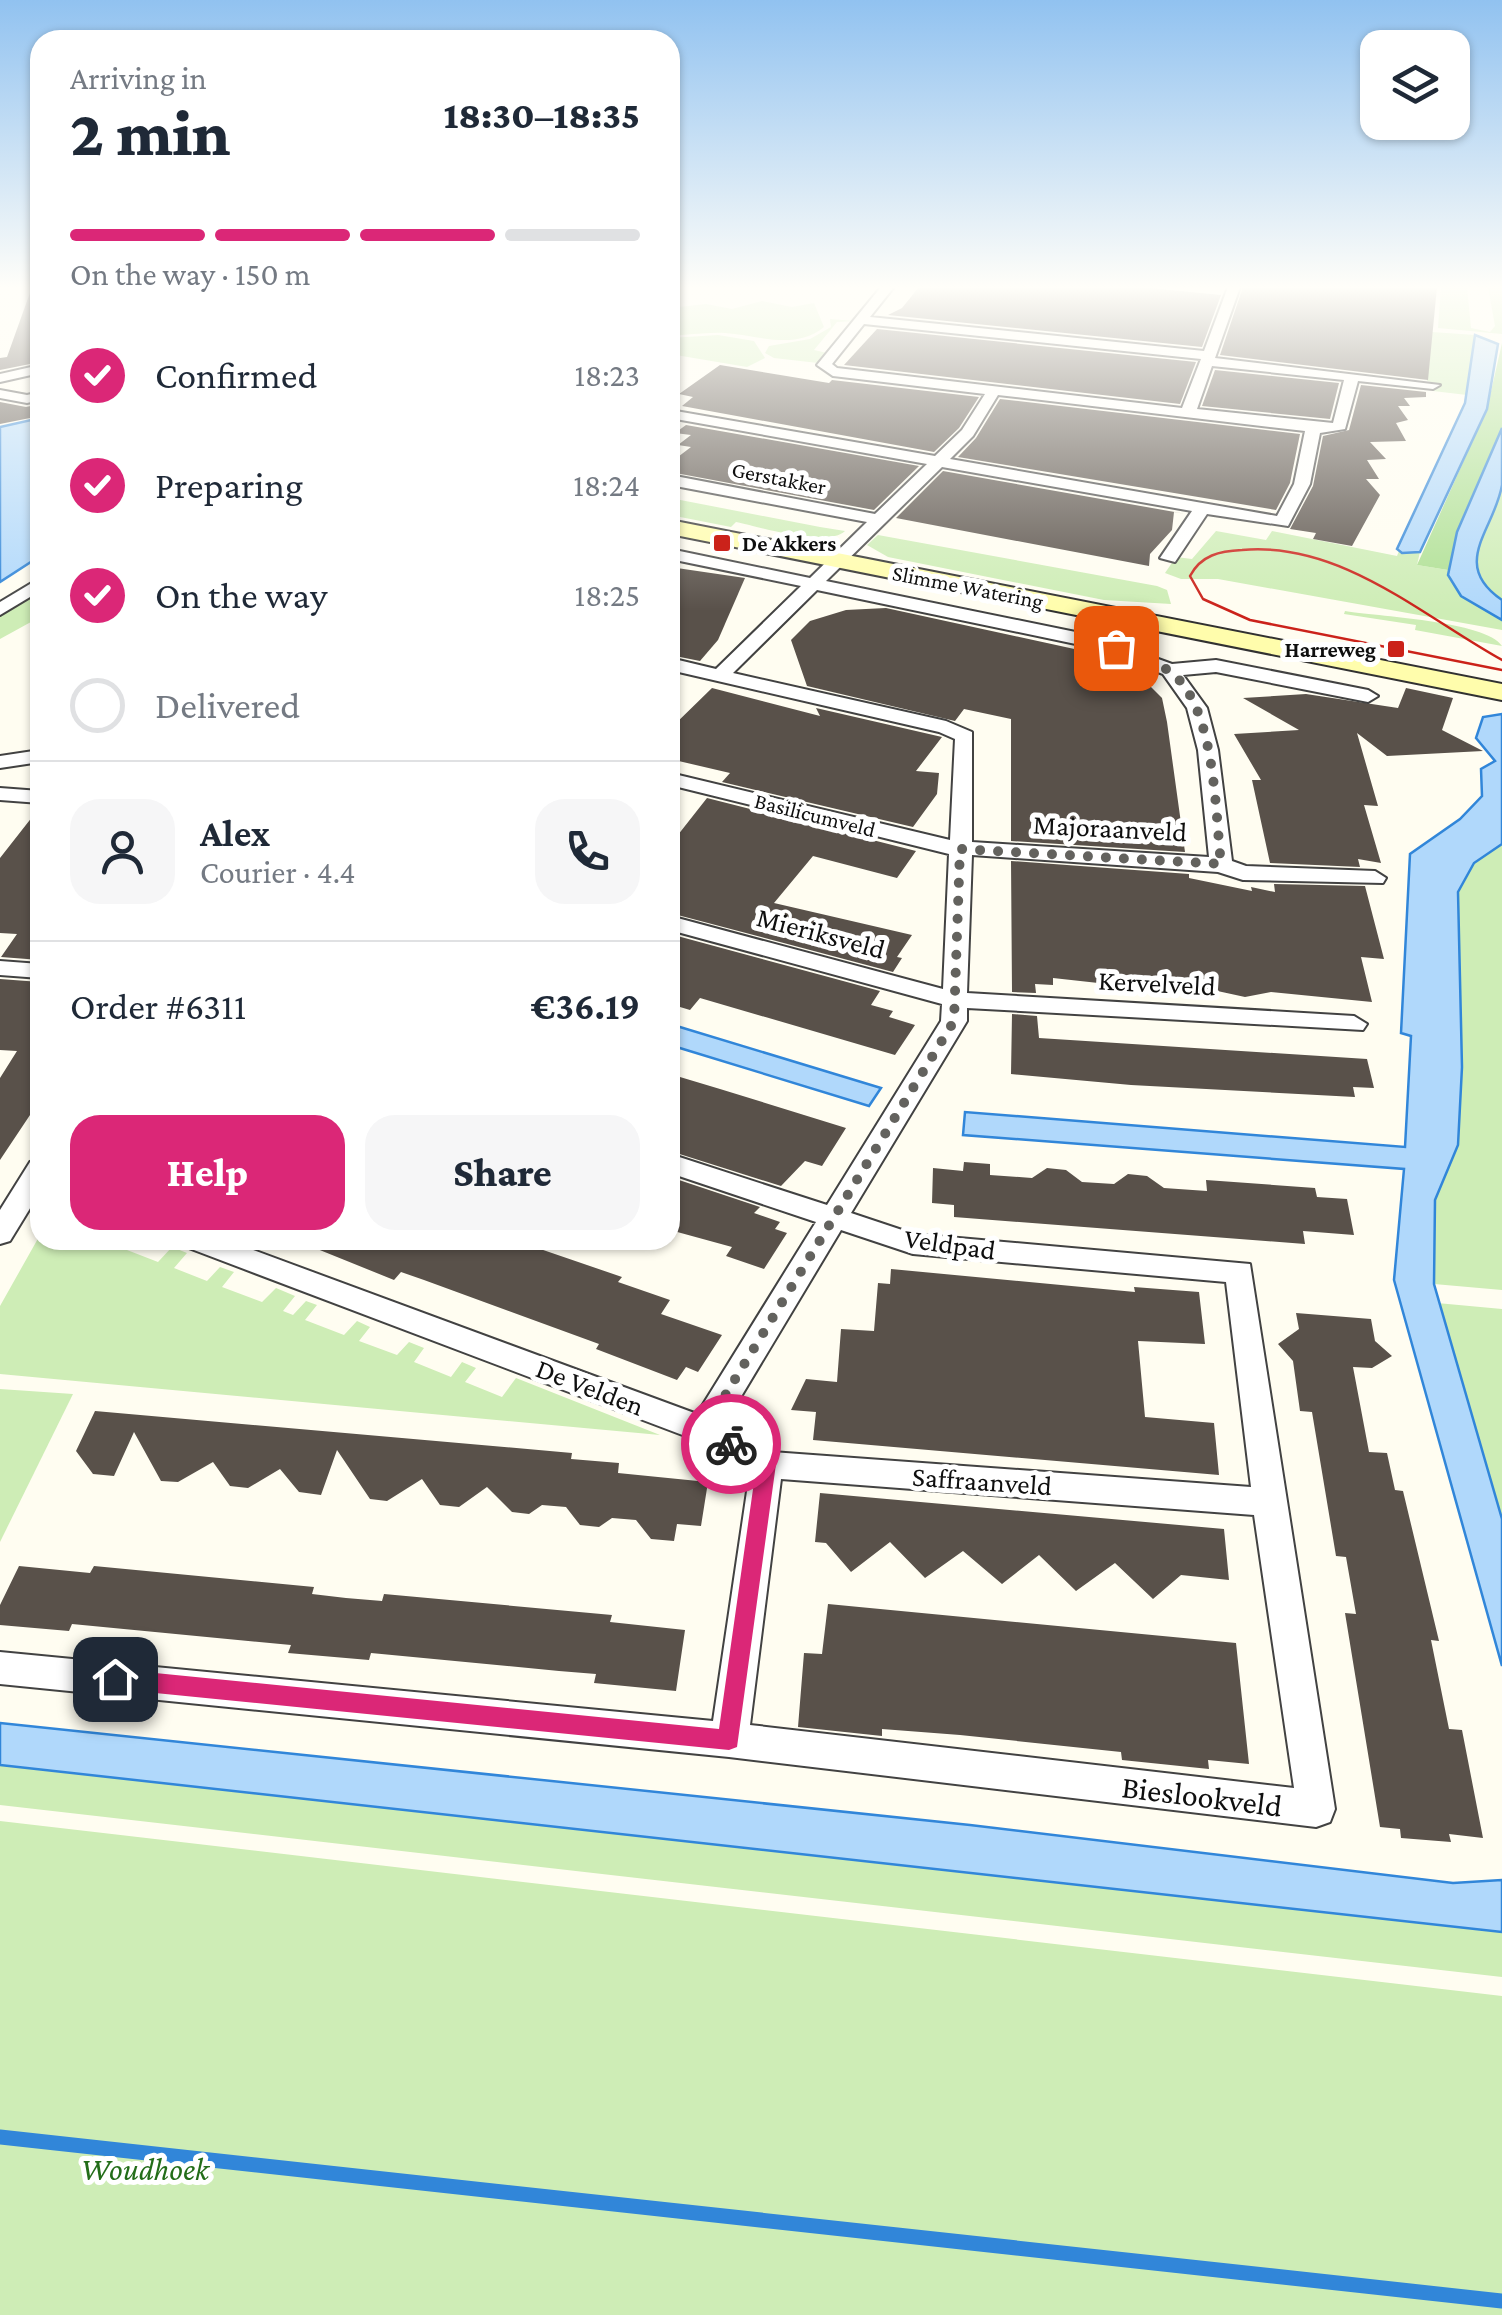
<!DOCTYPE html>
<html lang="en">
<head>
<meta charset="utf-8">
<style>
	body { margin:0; font-family:"Crimson Pro",serif; background:#f6f6f7; color:#1f2937; height:100vh; display:flex; flex-direction:column; font-size:38px; white-space:nowrap }
	* { box-sizing:border-box; margin:0 }
	p { font-size:32px; color:#747a83 }
	.icon { flex:none; width:55px; height:55px; fill:none; stroke:currentColor; stroke-width:2; stroke-linecap:round; stroke-linejoin:round }
	.map { position:relative; flex:1; overflow:hidden }
	.drawer { position:absolute; left:30px; top:30px; width:650px; height:1220px; display:flex; flex-direction:column; background:#fff; border-radius:30px; box-shadow:0 2px 8px #0004 }
	.drawer>* { flex:none }
	.controls { position:absolute; left:1360px; top:30px; display:grid; gap:20px }
	.controls a { display:grid; place-items:center; width:110px; height:110px; border-radius:20px; background:#fff; box-shadow:0 2px 8px #0004; font-size:50px }
	.pin { position:absolute; display:grid; place-items:center; width:85px; height:85px; color:#fff; margin:-42px; border-radius:20px; box-shadow:0 5px 15px #0006 }
	.courier { position:absolute; display:grid; place-items:center; width:100px; height:100px; margin:-50px; border:8px solid #db2777; border-radius:50%; background:#fff; color:#222; box-shadow:0 2px 12px #0007 }
	.headline em { font-style:normal; font-weight:800 }
	.headline div { display:flex; flex-direction:column-reverse }
	.headline { display:flex; align-items:center; justify-content:space-between; height:170px; padding:0 40px }
	h1 { font-size:65px; font-weight:800; line-height:75px }
	.bar { display:grid; grid-template-columns:repeat(4,1fr); gap:15px 10px; align-content:center; height:120px; padding:0 40px }
	.bar i { height:12px; border-radius:8px; background:#e0e1e3 }
	.bar .current { background:#db2777 }
	.bar p { grid-column:span 4 }
	.line { display:flex; align-items:center; gap:25px; padding:0 40px; border-top:2px solid #e0e1e3 }
	.line div { flex:1 }
	.round { display:grid; place-items:center; flex:none; width:105px; height:105px; border-radius:30px; background:#f6f6f7 }
	ol { padding:0 40px; list-style:none }
	li { display:flex; align-items:center; gap:30px; height:110px }
	li p { margin-inline-start:auto }
	li .icon { padding:10px; border-radius:50%; background:#db2777; color:#fff; stroke-width:4 }
	li:last-child { color:#747a83 }
	li i { width:55px; height:55px; border:5px solid #e0e1e3; border-radius:50% }
	.button { display:flex; gap:20px; margin-top:auto; padding:20px 40px }
	.button a { flex:1; height:115px; border-radius:30px; background:#db2777; color:#fff; font-size:40px; font-weight:800; line-height:115px; text-align:center }
	.button a+a { background:#f6f6f7; color:#1f2937 }
	.map>svg:first-child { display:block }
	.green { fill:#ceedb6 }
	.forest { fill:#afe094 }
	.water { fill:#b0d8fb; stroke:#3186d9; stroke-width:2.5 }
	.lines { fill:none; stroke-linecap:round; stroke-linejoin:round }
	.stream { stroke:#3186d9; stroke-width:15 }
	.building { fill:#59514a }
	.street-casing { stroke:#424242; stroke-width:4 }
	.secondary-casing { stroke:#313131; stroke-width:4 }
	.street { fill:#fff; fill-rule:evenodd }
	.secondary { fill:#fffdac; fill-rule:evenodd }
	.tram { stroke:#cb221a; stroke-width:2.5 }
	.route { fill:#db2777 }
	.done { stroke:#63625e; stroke-width:10; stroke-dasharray:0 18 }
	.poi-dot { fill:#cb221a; stroke:#fff; stroke-width:4 }
	.labels { text-anchor:middle; dominant-baseline:central; stroke-width:10; stroke-linejoin:round; paint-order:stroke }
	.far-street-label { font-size:22px; fill:#0f0f0f; stroke:#fff }
	.far-poi-label { font-size:22px; font-weight:bold; fill:#0f0f0f; stroke:#fff; text-anchor:start }
	.street-label { font-size:28px; fill:#0f0f0f; stroke:#fff }
	.near-street-label { font-size:32px; fill:#0f0f0f; stroke:#fff }
	.near-park-label { font-size:32px; font-style:italic; fill:#236d19; stroke:#fff }
</style>
</head>
<body>
<div class="map">
<svg width="1502" height="2315" viewBox="0 0 1502 2315">
	<rect width="100%" height="100%" fill="#fffdf1"/>
	<g class="green">
		<polygon points="1441,287 1467,287 1471,328 1490,332 1495,326 1488,287 1502,287 1502,334 1438,328"/>
		<path d="M762,301l30,6 22,-4 10,24c-29,24 -66,8 -99,6 -18,-1 -37,2 -55,3v-28l36,-4 26,5z"/>
		<polygon points="830,319 855,321 837,322 814,350 827,353 818,363 774,358 765,353 769,346 810,339 831,327"/>
		<polygon points="1432,332 1475,335 1467,395 1433,391 1435,383 1427,381"/>
		<polygon points="718,335 754,341 765,358 747,367 670,354 670,338"/>
		<path d="M1502,487v113c-45,-30 -18,-73 0,-113z"/>
		<path d="M670,498l150,29 25,4c-18,17 -85,-4 -109,-9l-5,5 -61,-12z"/>
		<polygon points="1216,531 1266,540 1272,531 1397,556 1399,551 1420,552 1417,565 1448,570 1461,596 1502,620 1502,630 1218,579 1181,579 1165,573 1176,557 1192,559"/>
		<polygon points="878,535 1157,586 1167,590 1171,604 1104,600 888,557 867,545"/>
		<polygon points="40,589 40,617 0,639 0,615"/>
		<path d="M1345,611c28,5 142,10 157,35l-87,-16 1,-5 -72,-11z"/>
		<polygon points="1502,844 1502,1290 1434,1284 1435,1200 1458,1145 1462,1067 1458,892 1474,863"/>
		<polygon points="40,1235 40,1240 112,1244 136,1240 127,1250 158,1262 172,1247 187,1253 174,1268 207,1281 220,1267 234,1272 222,1287 262,1302 276,1288 295,1296 283,1311 293,1315 306,1301 317,1305 305,1320 344,1335 357,1321 370,1327 359,1341 397,1355 409,1342 424,1348 414,1362 451,1377 462,1362 476,1368 465,1382 502,1397 516,1378 660,1435 0,1374 0,1306"/>
		<polygon points="1437,1303 1502,1309 1502,1519"/>
		<polygon points="0,1389 73,1394 0,1542"/>
		<polygon points="0,1765 1502,1932 1502,1977 0,1805"/>
		<polygon points="0,1821 1502,1996 1502,2315 0,2315"/>
	</g>
	<polygon class="forest" points="1502,343 1502,428 1448,570 1417,565 1487,409"/>
	<g class="water">
		<polygon points="1475,335 1498,344 1487,409 1420,552 1402,553 1397,549 1465,403"/>
		<polygon points="40,418 40,556 0,582 0,427"/>
		<path d="M1502,428c0,18 0,39 0,57 -7,44 -53,79 0,115v20l-41,-24 -13,-21 9,-43z"/>
		<polygon points="1502,714 1502,844 1474,863 1458,892 1462,1067 1458,1145 1435,1200 1434,1284 1502,1519 1502,1666 1394,1280 1404,1169 963,1135 965,1112 1405,1147 1411,1036 1401,1033 1410,854 1460,819 1482,796 1481,769 1495,761 1476,738 1483,717"/>
		<polygon points="670,1024 881,1088 869,1106 670,1045"/>
		<polygon points="0,1723 970,1825 1453,1883 1502,1880 1502,1932 0,1765"/>
	</g>
	<g class="lines">
		<polyline class="stream" points="0,2137 1502,2301"/>
	</g>
	<g class="building">
		<polygon points="32,287 40,287 40,362 0,370 0,358 7,357"/>
		<polygon points="919,287 1139,287 1221,295 1202,347 888,315 902,308"/>
		<polygon points="1243,287 1437,287 1428,380 1220,355"/>
		<polygon points="877,329 1196,362 1180,404 844,365"/>
		<polygon points="720,365 829,383 832,380 979,397 959,428 934,452 682,406 693,397 679,394"/>
		<polygon points="1215,370 1339,383 1330,419 1202,406"/>
		<polygon points="1361,385 1426,392 1426,397 1404,398 1410,406 1398,406 1408,420 1396,423 1406,441 1370,442 1386,459 1367,460 1379,479 1366,479 1380,495 1352,546 1313,539 1316,533 1290,529 1313,486 1323,436 1349,430"/>
		<polygon points="1000,399 1300,434 1290,483 1276,510 958,457 976,438"/>
		<polygon points="0,402 26,407 40,404 40,416 0,424"/>
		<polygon points="686,425 919,466 874,510 670,472 670,463 691,447 678,445 691,435 675,433"/>
		<polygon points="943,471 1186,514 1174,512 1172,530 1150,554 1149,566 896,518"/>
		<polygon points="670,567 745,578 718,640 700,661 670,655"/>
		<polygon points="886,608 1079,650 1143,679 1162,698 1167,722 1185,852 1011,841 1011,719 964,709 955,721 807,686 791,640 810,621 846,610"/>
		<polygon points="712,688 820,716 816,708 942,737 916,771 939,773 937,794 913,827 722,782 730,773 670,759 670,729"/>
		<polygon points="1406,688 1453,698 1442,730 1483,751 1387,756 1357,733 1378,806 1364,805 1381,863 1358,859 1360,867 1270,863 1252,780 1261,780 1234,734 1299,730 1243,698 1306,694 1398,708"/>
		<polygon points="707,798 916,851 897,878 813,856 774,903 912,935 897,957 902,958 893,972 670,913 670,845"/>
		<polygon points="40,807 40,960 1,957 17,934 0,933 0,858"/>
		<polygon points="1011,861 1189,874 1189,878 1252,891 1251,887 1275,892 1274,884 1365,886 1384,959 1361,957 1372,1002 1271,992 1245,997 1199,987 1198,994 1053,978 1053,985 1035,984 1036,993 1012,992"/>
		<polygon points="670,934 880,991 871,1005 893,1011 889,1017 915,1025 895,1055 700,998 690,1010 670,1004"/>
		<polygon points="0,979 40,982 40,1100 0,1160 0,1078 17,1051 0,1050"/>
		<polygon points="1012,1014 1037,1016 1039,1038 1367,1059 1374,1088 1353,1087 1355,1097 1131,1085 1011,1074"/>
		<polygon points="670,1074 720,1089 846,1128 822,1166 805,1161 781,1186 670,1151"/>
		<polygon points="964,1162 990,1164 990,1175 1032,1178 1047,1168 1066,1170 1082,1182 1114,1184 1128,1174 1147,1176 1164,1188 1207,1191 1206,1180 1315,1188 1317,1197 1347,1199 1354,1235 1303,1231 1305,1244 954,1217 954,1205 932,1203 933,1168 963,1171"/>
		<polygon points="670,1177 760,1207 754,1213 780,1222 775,1229 787,1233 764,1269 726,1256 732,1247 670,1230"/>
		<polygon points="295,1240 514,1240 622,1277 618,1282 670,1300 661,1314 722,1335 698,1372 686,1367 677,1380 596,1349 599,1344 424,1280 401,1272 394,1280"/>
		<polygon points="891,1269 1135,1292 1134,1287 1199,1292 1205,1344 1138,1341 1145,1417 1214,1423 1219,1475 813,1440 816,1412 791,1410 806,1379 837,1382 841,1329 874,1331 878,1283 890,1284"/>
		<polygon points="1296,1313 1371,1319 1375,1341 1392,1356 1372,1368 1353,1367 1369,1452 1387,1453 1395,1490 1403,1491 1439,1641 1431,1640 1449,1729 1462,1730 1483,1838 1449,1834 1451,1842 1401,1838 1400,1829 1380,1827 1345,1613 1356,1614 1346,1557 1336,1556 1312,1412 1300,1411 1293,1361 1278,1344 1299,1329"/>
		<polygon points="95,1411 572,1453 571,1459 619,1463 618,1473 708,1482 701,1526 677,1524 674,1541 651,1539 636,1520 612,1518 599,1527 580,1525 566,1507 542,1505 529,1514 512,1512 487,1487 459,1507 440,1505 422,1479 387,1501 370,1499 337,1450 321,1495 299,1492 280,1469 248,1488 230,1486 213,1462 178,1482 161,1481 134,1432 114,1476 93,1474 76,1451"/>
		<polygon points="820,1493 1224,1529 1229,1580 1181,1575 1153,1599 1115,1563 1076,1591 1039,1555 1002,1584 963,1551 925,1578 890,1542 851,1572 826,1543 815,1542"/>
		<polygon points="19,1566 90,1573 94,1566 314,1587 312,1594 346,1598 382,1601 384,1594 612,1615 610,1622 685,1630 676,1691 594,1683 596,1674 559,1671 371,1653 369,1660 288,1653 291,1645 72,1624 69,1631 0,1625 0,1605"/>
		<polygon points="828,1604 1236,1643 1249,1764 1208,1760 1209,1769 1122,1760 1121,1752 960,1735 882,1729 882,1736 798,1727 804,1653 822,1654"/>
	</g>
	<g class="lines">
		<g class="street-casing">
			<g id="street">
				<path d="M881,287h13l-24,30 334,34 24,-64h12l-25,71 225,27 -7,4 -75,-8 -13,48 -25,4 -10,51 -22,42 -81,-12 -32,48 -15,-4 32,-47 -250,-44 -116,114 269,55 77,28 44,-4 152,30 10,6 -10,6 -152,-30 -33,3 24,33 11,42 14,111 14,5 129,5 11,7 -3,5 -140,-3 -25,-8 -246,-17 -5,138 387,23 13,8 -4,6 -396,-22v13l-116,192 63,21 336,30 85,545 -5,13 -14,5 -587,-70 -729,-73v-32l713,69 37,-250 -57,-32 -507,-192 -4,-7h44l471,174 119,-192 -146,-49v-19l157,51 114,-184 1,-17 -272,-74v-14l273,73 6,-135 -279,-69v-12l280,67 5,-101 -16,-7 -269,-62v-12l46,11 85,-83 -131,-27v-10l140,29 57,-56 -197,-37v-10l205,39 52,-50 -257,-46v-8l265,46 27,-26 23,-36 -152,-18 -16,-11zM864,324l337,35 -19,49 -345,-40 -5,-4zM1212,366l132,14 -11,43 -136,-14zM998,395l307,36 -11,53 -17,32 -327,-57 23,-23zM817,590l273,57 73,27 24,34 11,42 11,107 -237,-15v-110l-26,-11 -213,-48zM841,1230l72,24 313,28 25,205 -479,-35 -48,-27zM781,1479l473,36 40,273 -544,-63z"/>
				<polygon points="40,365 40,373 0,382 0,374"/>
				<polygon points="0,390 27,395 40,392 40,400 27,403 0,398"/>
				<polygon points="40,578 40,591 0,615 0,602"/>
				<polygon points="40,750 40,762 0,768 0,756"/>
				<polygon points="0,788 40,791 40,803 0,800"/>
				<polygon points="0,961 40,964 40,978 0,975"/>
				<polygon points="40,1159 40,1192 10,1241 0,1244 0,1210 30,1162"/>
			</g>
		</g>
		<g class="secondary-casing">
			<polygon id="secondary" points="670,520 1502,684 1502,700 670,534"/>
		</g>
		<use href="#street" class="street"/>
		<use href="#secondary" class="secondary"/>
		<path class="tram" d="M1502,660c-81,-45 -162,-119 -260,-110 -22,1 -41,5 -52,26l13,23 47,21 252,50"/>
	</g>
	<linearGradient id="sky" x2="0" y2="1"><stop stop-color="#91c2f0"/><stop offset="0.47" stop-color="#fffef9"/><stop offset="1" stop-color="#fffef9" stop-opacity="0"/></linearGradient>
	<rect width="1502" height="611" fill="url(#sky)"/>
	<polygon class="route" points="731,1437 776,1464 737,1747 729,1750 115,1689 104,1679 115,1669 719,1729 756,1468 724,1450 721,1444"/>
	<g class="lines">
		<path class="done" d="M731,1444l-27,-14 250,-409 6,-172 261,15c-6,-52 -5,-165 -55,-195 -15,-10 -34,-15 -50,-21"/>
	</g>
	<g class="poi-dot">
		<rect x="712" y="533" width="20" height="20" rx="5"/>
		<rect x="1386" y="639" width="20" height="20" rx="5"/>
	</g>
	<g class="labels">
		<g class="far-street-label">
			<text transform="translate(779 478) rotate(11)">Gerstakker</text>
			<text transform="translate(968 587) rotate(11)">Slimme Watering</text>
			<text transform="translate(815 815) rotate(14)">Basilicumveld</text>
		</g>
		<g class="far-poi-label">
			<text x="742" y="543">De Akkers</text>
			<text x="1376" y="649" text-anchor="end">Harreweg</text>
		</g>
		<g class="street-label">
			<text transform="translate(1110 828) rotate(3)">Majoraanveld</text>
			<text transform="translate(821 933) rotate(15)">Mieriksveld</text>
			<text transform="translate(1157 983) rotate(3)">Kervelveld</text>
			<text transform="translate(950 1244) rotate(8)">Veldpad</text>
			<text transform="translate(590 1387) rotate(21)">De Velden</text>
			<text transform="translate(982 1481) rotate(4)">Saffraanveld</text>
		</g>
		<g class="near-street-label">
			<text transform="translate(1202 1796) rotate(7)">Bieslookveld</text>
		</g>
		<g class="near-park-label">
			<text x="145" y="2169">Woudhoek</text>
		</g>
	</g>
</svg>
<div class="controls">
<a><svg class="icon" aria-label="layers" viewBox="0 0 24 24"><path d="M12 4l9 5-9 5-9-5zM3 14l9 5 9-5"/></svg></a>
</div>
<div class="pin" style="left:1116px;top:648px;background:#ea580c"><svg class="icon" aria-label="bag" viewBox="0 0 24 24"><path d="M5 8h14l-1 12H6zM9 8a3 3 0 0 1 6 0"/></svg></div>
<div class="pin" style="left:115px;top:1679px;background:#1f2937"><svg class="icon" aria-label="home" viewBox="0 0 24 24"><path d="M3 11l9-7 9 7M6 9v11h12V9"/></svg></div>
<div class="courier" style="left:731px;top:1444px"><svg class="icon" aria-label="bike" viewBox="0 0 24 24"><circle cx="6" cy="16" r="4"/><circle cx="18" cy="16" r="4"/><path d="M6 16l4-8h5l3 8M10 8l3 8H6M13 5h3"/></svg></div>
<section class="drawer">
<div class="headline"><div><h1>2 min</h1><p>Arriving in</p></div><em>18:30–18:35</em></div>
<div class="bar"><i class="current"></i><i class="current"></i><i class="current"></i><i></i><p>On the way · 150 m</p></div>
<ol>
<li><svg class="icon" aria-label="check" viewBox="0 0 24 24"><path d="M5 12l5 5 9-10"/></svg>Confirmed<p>18:23</p></li>
<li><svg class="icon" aria-label="check" viewBox="0 0 24 24"><path d="M5 12l5 5 9-10"/></svg>Preparing<p>18:24</p></li>
<li><svg class="icon" aria-label="check" viewBox="0 0 24 24"><path d="M5 12l5 5 9-10"/></svg>On the way<p>18:25</p></li>
<li><i></i>Delivered</li>
</ol>
<div class="line" style="height:180px"><a class="round"><svg class="icon" aria-label="person" viewBox="0 0 24 24"><circle cx="12" cy="8" r="4"/><path d="M4 21q1-7 8-7t8 7"/></svg></a><div><b>Alex</b><p>Courier · 4.4</p></div><a class="round"><svg class="icon" aria-label="phone" viewBox="0 0 24 24"><path d="M5 4h4l2 5-3 2q2 4 5 5l2-3 5 2v4C11 20 4 13 5 4z"/></svg></a></div>
<div class="line" style="height:130px"><div>Order #6311</div><b>€36.19</b></div>
<div class="button"><a>Help</a><a>Share</a></div>
</section>
</div>
</body>
</html>
